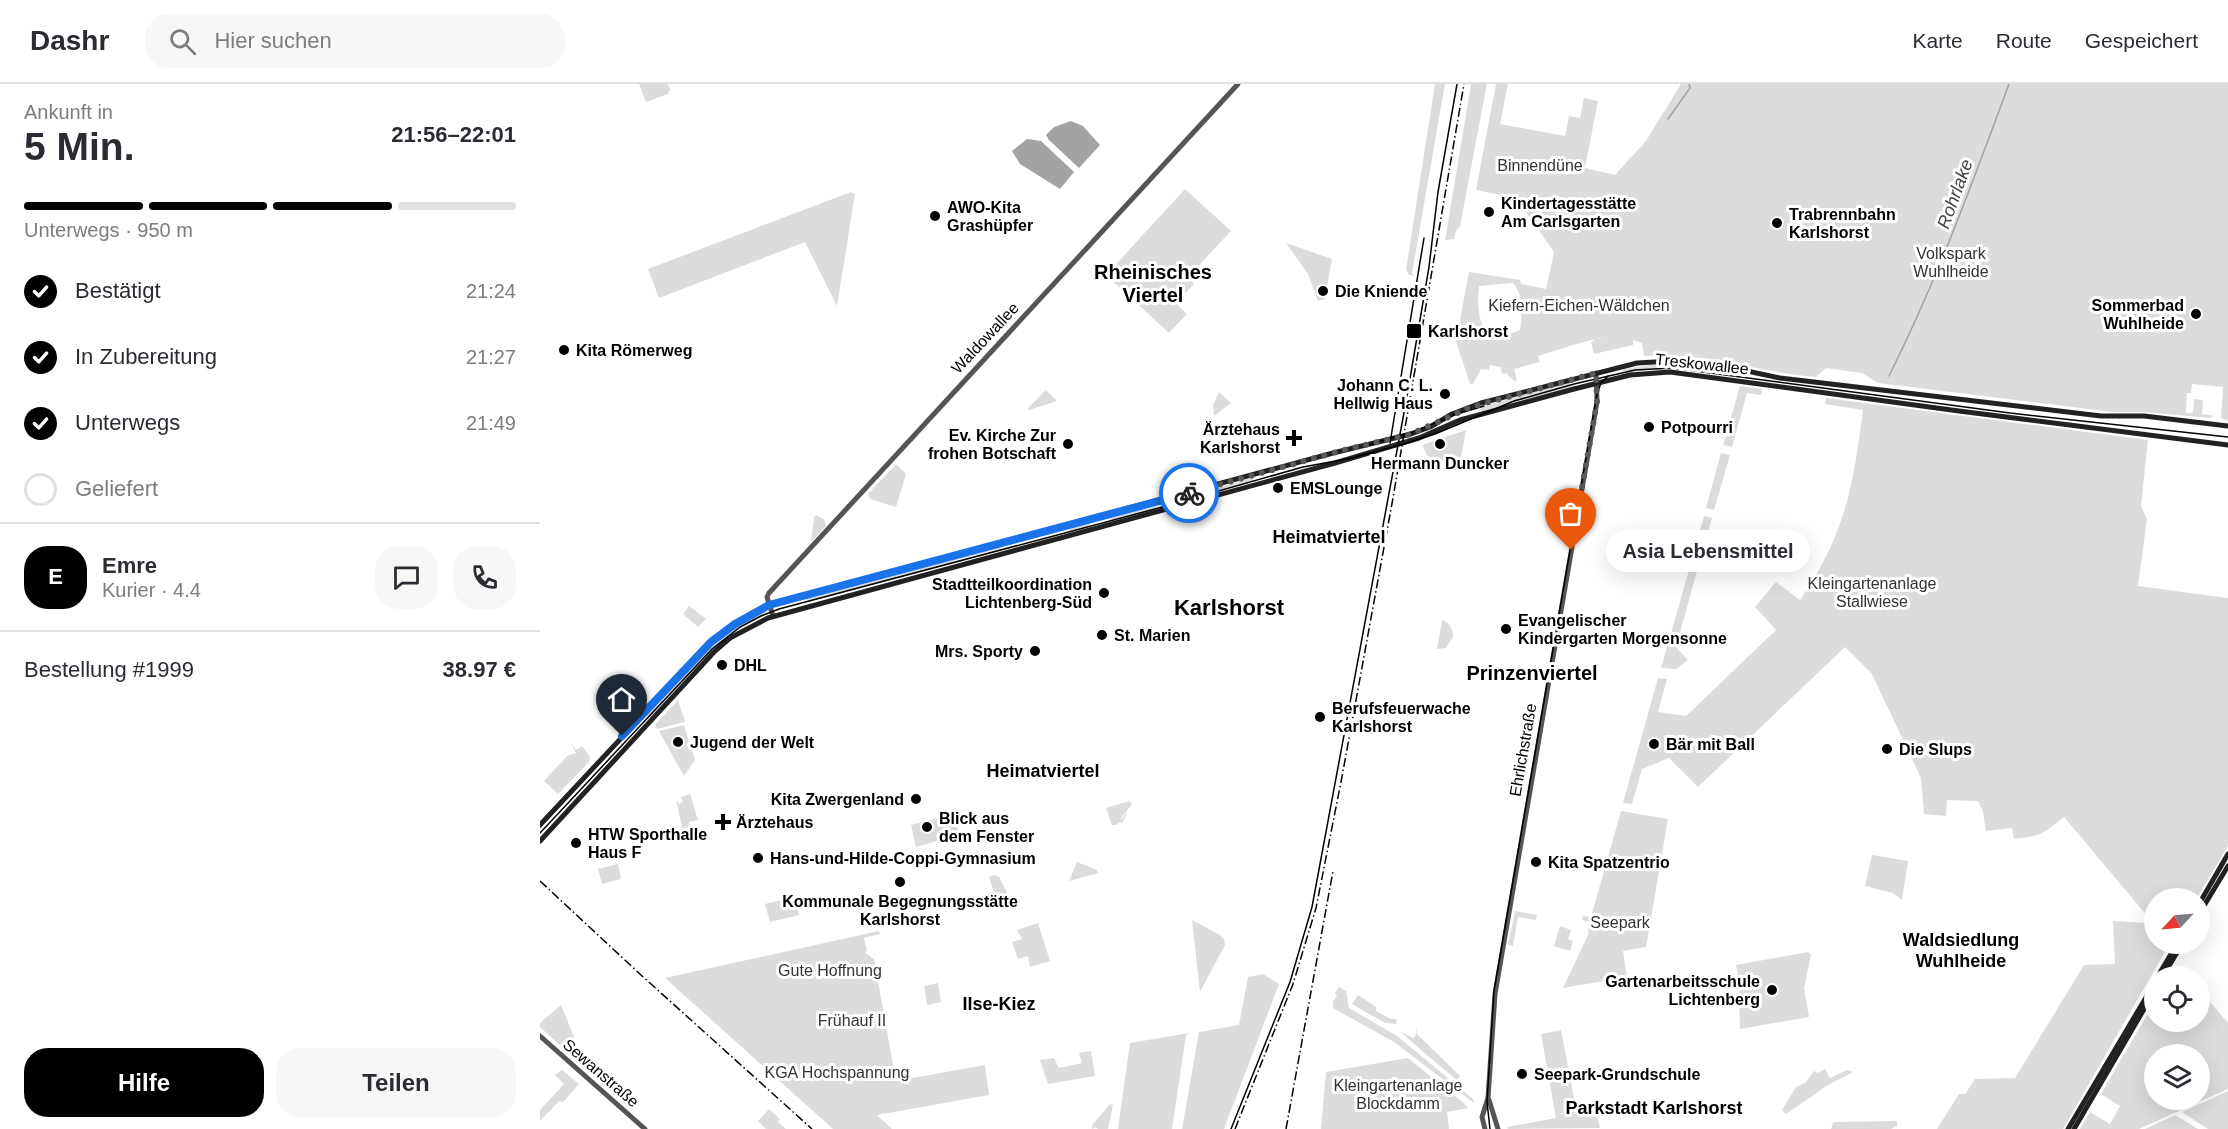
<!DOCTYPE html>
<html lang="de">
<head>
<meta charset="utf-8">
<style>
	body { margin:0; font-family:Helvetica,sans-serif; background:#f7f7f7; color:#2b2b33; height:100vh; display:flex; flex-direction:column; font-size:22px; white-space:nowrap }
	* { box-sizing:border-box; margin:0 }
	p { font-size:20px; color:#7c7c81 }
	.icon { flex:none; width:33px; height:33px; fill:none; stroke:currentColor; stroke-width:2; stroke-linecap:round; stroke-linejoin:round }
	.map { position:relative; flex:1; overflow:hidden }
	.details { display:flex; flex-direction:column; background:#fff; width:540px }
	.details>* { flex:none }
	.needle { width:39px; rotate:244deg }
	.tools { position:absolute; left:1604px; top:804px; display:grid; gap:12px }
	.tools a { display:grid; place-items:center; width:66px; height:66px; border-radius:50%; background:#fff; box-shadow:0 6px 24px #0002; font-size:30px }
	.pin { position:absolute; display:grid; place-items:center; width:51px; height:51px; color:#fff; margin:-62px -26px; border-radius:50% 50% 50% 0; rotate:-45deg; box-shadow:0 0 6px #0007 }
	.pin .icon { rotate:45deg }
	.courier { position:absolute; display:grid; place-items:center; width:60px; height:60px; margin:-30px; border:4px solid #1a73e8; border-radius:50%; background:#fff; color:#222; box-shadow:0 2px 8px #0007 }
	.bubble { position:absolute; height:42px; border-radius:21px; background:#fff; box-shadow:0 6px 24px #0002; font-size:20px; font-weight:700; line-height:42px; text-align:center }
	.summary em { font-style:normal; font-weight:700 }
	.summary div { display:flex; flex-direction:column-reverse }
	.summary { display:flex; align-items:center; justify-content:space-between; height:102px; padding:0 24px }
	h1 { font-size:39px; font-weight:700; line-height:45px }
	.bar { display:grid; grid-template-columns:repeat(4,1fr); gap:9px 6px; align-content:center; height:72px; padding:0 24px }
	.bar i { height:8px; border-radius:4px; background:#e1e1e2 }
	.bar .selected { background:#000 }
	.bar p { grid-column:span 4 }
	.line { display:flex; align-items:center; gap:15px; padding:0 24px; border-top:2px solid #e1e1e2 }
	.line div { flex:1 }
	.round { display:grid; place-items:center; flex:none; width:63px; height:63px; border-radius:24px; background:#f7f7f7 }
	ol { padding:0 24px; list-style:none }
	li { display:flex; align-items:center; gap:18px; height:66px }
	li p { margin-inline-start:auto }
	li .icon { padding:6px; border-radius:50%; background:#000; color:#fff; stroke-width:4 }
	li:last-child { color:#7c7c81 }
	li i { width:33px; height:33px; border:3px solid #e1e1e2; border-radius:50% }
	.primary-button { display:flex; gap:12px; margin-top:auto; padding:12px 24px }
	.primary-button a { flex:1; height:69px; border-radius:24px; background:#000; color:#fff; font-size:24px; font-weight:700; line-height:69px; text-align:center }
	.primary-button a+a { background:#f7f7f7; color:#2b2b33 }
	header { display:flex; align-items:center; gap:36px; box-sizing:border-box; height:84px; padding:0 30px; background:#fff; border-bottom:2px solid #e1e1e2 }
	header strong { font-size:28px }
	nav { display:flex; gap:33px; margin-inline-start:auto; font-size:21px }
	.search { width:420px; height:54px; background:#f7f7f7; display:flex; align-items:center; gap:15px; box-sizing:border-box; padding:0 21px; border-radius:24px; color:#7c7c81; font-size:22px }
	main { display:flex; flex:1; min-height:0 }
	.map>svg:first-child { display:block }
	.green { fill:#dcdcdc; fill-rule:evenodd }
	.water { fill:#a3a3a3 }
	.lines { fill:none; stroke-linecap:round; stroke-linejoin:round }
	.stream { stroke:#a3a3a3; stroke-width:1.5 }
	.tertiary { stroke:#555; stroke-width:5 }
	.secondary { stroke:#222; stroke-width:5 }
	.tram { stroke:#000; stroke-width:1.5 }
	.rail { stroke:#000; stroke-width:1.5; stroke-dasharray:9 3 1.5 3; stroke-linecap:butt }
	.done { stroke:#595959; stroke-width:6; stroke-dasharray:0 10.8 }
	.route { stroke:#1a73e8; stroke-width:8 }
	.poi-dot { fill:#000; stroke:#fff; stroke-width:2 }
	.labels { text-anchor:middle; dominant-baseline:central; stroke-width:6; stroke-linejoin:round; paint-order:stroke }
	.park-label { font-size:16px; fill:#333; stroke:#fff }
	.poi-label { font-size:16px; font-weight:bold; fill:#000; stroke:#fff; text-anchor:start }
	.street-label { font-size:16px; fill:#000; stroke:#fff }
	.water-label { font-size:18px; font-style:italic; fill:#444; stroke:#fff }
	.neighbourhood-label { font-size:18px; font-weight:bold; fill:#000; stroke:#fff }
	.quarter-label { font-size:20px; font-weight:bold; fill:#000; stroke:#fff }
	.district-label { font-size:22px; font-weight:bold; fill:#000; stroke:#fff }
</style>
</head>
<body>
<header>
<strong>Dashr</strong>
<div class="search"><svg class="icon" aria-label="search" viewBox="0 0 24 24"><circle cx="10" cy="10" r="6"/><path d="M15 15l6 6"/></svg>Hier suchen</div>
<nav><a>Karte</a><a>Route</a><a>Gespeichert</a></nav>
</header>
<main>
<section class="details">
<div class="summary"><div><h1>5 Min.</h1><p>Ankunft in</p></div><em>21:56–22:01</em></div>
<div class="bar"><i class="selected"></i><i class="selected"></i><i class="selected"></i><i></i><p>Unterwegs · 950 m</p></div>
<ol>
<li><svg class="icon" aria-label="check" viewBox="0 0 24 24"><path d="M5 12l5 5 9-10"/></svg>Bestätigt<p>21:24</p></li>
<li><svg class="icon" aria-label="check" viewBox="0 0 24 24"><path d="M5 12l5 5 9-10"/></svg>In Zubereitung<p>21:27</p></li>
<li><svg class="icon" aria-label="check" viewBox="0 0 24 24"><path d="M5 12l5 5 9-10"/></svg>Unterwegs<p>21:49</p></li>
<li><i></i>Geliefert</li>
</ol>
<div class="line" style="height:108px"><b class="round" style="background:#000;color:#fff">E</b><div><b>Emre</b><p>Kurier · 4.4</p></div><a class="round"><svg class="icon" aria-label="chat" viewBox="0 0 24 24"><path d="M4 5h16v11H9l-5 4z"/></svg></a><a class="round"><svg class="icon" aria-label="phone" viewBox="0 0 24 24"><path d="M5 4h4l2 5-3 2q2 4 5 5l2-3 5 2v4C11 20 4 13 5 4z"/></svg></a></div>
<div class="line" style="height:78px"><div>Bestellung #1999</div><b>38.97 €</b></div>
<div class="primary-button"><a>Hilfe</a><a>Teilen</a></div>
</section>
<div class="map">
<svg width="1688" height="1045" viewBox="0 0 1688 1045">
	<rect width="100%" height="100%" fill="#fff"/>
	<g class="green">
		<polygon points="99,0 128,0 130,5 128,10 106,18"/>
		<polygon points="895,0 905,0 872,189 875,192 869,191 866,186"/>
		<polygon points="931,0 947,0 920,142 916,147 914,155 905,156"/>
		<path d="M956,0h12l-8,40 65,12 4,-20 11,2 4,-20 14,3 -13,67 30,7 31,-34 35,-57h547v337l-7,-3 2,-31 -31,-3 -1,9h-4l-1,20h7l1,-14 9,1 -1,14 12,2 -5,2 -65,-6h-32l-234,-29 -16,-10 -36,-5 -10,9c-58,-5 -114,-25 -172,-21l-2,-13 -9,-3v5l-39,9 -3,-12 7,-4h7c-9,-1 -54,14 -67,18l2,6 -26,7 3,11 -3,1 -8,-8 -4,1 -1,-7 -11,-2 -1,5 -8,-1 -8,15h-3l-14,-43 13,-69 51,8 1,4 25,5 8,-37 -38,-54 -40,-8zM973,199c11,12 9,32 7,47l-26,10c-17,-14 -17,-35 -15,-54z"/>
		<polygon points="645,105 691,147 648,193 654,200 636,219 647,230 629,249 566,191"/>
		<polygon points="311,108 315,110 297,222 265,158 119,214 108,185"/>
		<polygon points="746,159 792,175 785,215 778,217 768,190"/>
		<polygon points="1119,280 1141,280 1140,287 1111,285 1084,290 1083,285"/>
		<polygon points="1030,298 1031,302 1035,301 1036,303 941,328 940,323"/>
		<polygon points="1200,302 1222,305 1221,311 1207,309 1192,363 1183,361"/>
		<polygon points="506,306 517,317 489,326 488,324"/>
		<polygon points="679,308 691,319 674,332 673,321"/>
		<path d="M1286,314l322,42 -7,66 6,13 -9,67 90,12v248l-31,52h-43v26l-90,-107c-21,17 -23,19 -50,22l-2,-11 -26,3 -3,-19 -5,-11 -31,-1 -1,16 -22,-2 -3,-36 -49,-104 -27,-27 -147,140 -29,-29 -27,11 -10,35 -9,-1 35,-125 9,1 -9,33 28,4 90,-86 -21,-23 21,-25 24,18c45,-65 53,-113 63,-190l-38,-6z"/>
		<polygon points="926,346 920,379 891,374 887,371 882,361"/>
		<polygon points="1181,369 1190,371 1174,426 1166,424"/>
		<polygon points="356,380 366,390 356,423 330,415 328,410"/>
		<polygon points="708,395 717,396 635,420 633,417"/>
		<polygon points="616,422 617,425 571,437 570,434 549,440 552,443 487,460 529,447 529,445"/>
		<polygon points="276,431 284,435 286,442 271,458 274,433"/>
		<polygon points="1164,432 1172,434 1159,479 1151,477"/>
		<polygon points="462,462 462,464 413,477 413,479 268,518 267,515"/>
		<polygon points="1149,486 1157,487 1136,563 1148,576 1136,585 1121,584"/>
		<polygon points="149,522 166,535 158,543 143,530"/>
		<path d="M226,526l1,4c-48,22 -81,66 -117,104l-3,-3 70,-75 12,-10z"/>
		<path d="M902,536c8,3 11,9 11,17l-7,11 -9,1z"/>
		<polygon points="138,616 145,638 117,645 115,641"/>
		<polygon points="144,641 155,676 144,692 119,647"/>
		<polygon points="31,659 36,666 42,662 50,673 49,678 18,710 4,697 27,672 36,669"/>
		<polygon points="150,710 158,736 149,738 151,745 143,748 136,716 139,720 143,718 141,713"/>
		<polygon points="589,717 592,720 583,732 579,730 582,732 581,737 586,729 587,730 582,739 580,738 576,741 572,741 566,724"/>
		<polygon points="1081,727 1128,735 1106,863 1083,867 1087,893 1023,904 1049,849 1048,846 1050,838 1042,836 1043,832 1051,833"/>
		<polygon points="409,731 421,750 376,763 371,741"/>
		<polygon points="1332,771 1368,777 1362,816 1353,809 1325,802"/>
		<polygon points="537,778 557,786 558,789 529,797"/>
		<polygon points="78,780 81,795 62,800 58,785"/>
		<polygon points="454,791 459,793 471,816 457,820 453,816 456,815 449,793"/>
		<polygon points="254,813 259,831 230,838 225,820"/>
		<polygon points="975,827 997,831 996,836 978,833 973,862 968,861"/>
		<polygon points="652,836 680,851 684,855 685,861 660,908"/>
		<polygon points="1573,837 1606,839 1614,849 1614,860 1622,860 1626,866 1523,1045 1397,1045 1419,1010 1425,1010 1435,995 1475,994 1544,881 1575,880"/>
		<polygon points="498,839 510,877 490,883 488,872 478,875 472,858 482,855 477,846"/>
		<polygon points="1020,842 1031,846 1028,855 1033,857 1030,867 1014,862"/>
		<polygon points="339,847 340,850 324,854 327,866 325,869 334,875 356,997 445,981 449,1011 337,1031 352,1045 293,1045 125,894"/>
		<polygon points="1268,868 1271,871 1264,904 1269,933 1200,945 1199,912 1201,897 1199,896 1196,881"/>
		<polygon points="723,890 739,900 684,1045 642,1045 659,948 699,941 708,893"/>
		<polygon points="398,899 401,918 387,921 384,902"/>
		<polygon points="799,903 806,907 809,924 857,952 933,1015 934,1019 854,958 793,924 793,916 794,917 797,911 795,909"/>
		<path d="M1659,905l29,34v66l-89,40h-59l10,-17 20,12 10,-18 -19,-12 53,-91v19h45zM1614,970h45v46h-45z"/>
		<polygon points="818,911 836,923 836,927 851,935 856,935 857,940 845,939 812,920"/>
		<polygon points="21,921 34,953 28,964 22,963 0,943 0,939"/>
		<polygon points="877,942 877,950 920,992 918,995 927,1005 859,947 873,954 876,951"/>
		<polygon points="1021,946 1037,1030 1056,1027 1060,1044 968,1045 967,1043 1016,1034 1001,950"/>
		<polygon points="649,949 646,951 632,1045 578,1045 590,959"/>
		<polygon points="551,967 555,992 508,1000 500,976 514,974 519,984 542,979 539,969"/>
		<polygon points="868,974 926,1021 928,1024 907,1028 909,1045 781,1045 786,988"/>
		<polygon points="1285,985 1290,994 1307,986 1313,988 1288,1001 1246,1030 1242,1026 1256,1003 1265,999 1274,987 1278,989"/>
		<polygon points="22,986 39,1000 23,1018 19,1017 0,1037 0,1026 24,1000 15,991"/>
		<polygon points="1688,1007 1688,1045 1668,1045 1642,1028"/>
		<polygon points="570,1020 573,1021 568,1045 558,1045 556,1043 552,1045 552,1041"/>
		<polygon points="229,1025 240,1035 238,1038 246,1045 226,1045 218,1037"/>
		<polygon points="1635,1031 1658,1045 1605,1045"/>
		<polygon points="1357,1037 1357,1042 1351,1045 1291,1045 1293,1038"/>
	</g>
	<g class="water">
		<polygon points="531,37 543,42 560,61 539,84 509,56 506,51 514,43"/>
		<polygon points="487,55 501,57 534,88 520,105 480,80 472,67"/>
	</g>
	<g class="lines">
		<g class="stream">
			<polyline points="1128,35 1150,4 1149,0"/>
			<path d="M1349,292c48,-96 83,-192 120,-292"/>
		</g>
		<g class="tertiary">
			<polyline points="233,532 227,513 229,509 698,0"/>
			<polyline points="0,952 105,1045"/>
			<polyline points="949,1016 958,1045"/>
			<polyline points="945,1045 942,1033 948,1014 955,910 1057,318 1056,289"/>
		</g>
		<g class="secondary">
			<polyline points="0,741 171,558 195,540 229,521 793,369 871,350 890,343 912,330 941,319 1097,279 1133,277 1193,284 1240,294 1561,332 1604,332 1688,342"/>
			<polyline points="0,757 175,567 190,554 228,534 795,379 879,354 920,336 1034,305 1090,291 1130,288 1419,327 1688,361"/>
			<polyline points="1659,820 1688,770"/>
			<polyline points="1659,830 1688,782"/>
			<polyline points="1618,892 1637,860"/>
			<polyline points="1623,892 1642,860"/>
			<polyline points="1528,1045 1614,900"/>
			<polyline points="1534,1045 1614,908"/>
		</g>
		<g class="tram">
			<polyline points="850,359 884,154"/>
			<polyline points="825,362 875,347 917,330 944,322"/>
			<polyline points="0,749 172,565 200,543 221,532 239,525 626,422 763,383 812,374 864,360 895,350 974,317 1034,300 1095,286 1133,284 1470,329 1688,353"/>
			<polyline points="691,1045 750,898 772,823 866,318 889,183 898,108 917,0"/>
			<polyline points="950,1045 947,1018 954,907 1057,310 1061,299 1068,292"/>
		</g>
		<g class="rail">
			<polyline points="0,797 101,891 272,1045"/>
			<polyline points="695,1045 753,900 776,824 801,698 853,414 924,0"/>
			<polyline points="746,1045 793,787"/>
		</g>
	</g>
	<g class="lines">
		<polyline class="done" points="649,409 804,366 871,350 931,323 1056,289 1057,318 1031,466"/>
		<polyline class="route" points="82,652 171,558 195,540 229,521 649,409"/>
	</g>
	<g class="poi-dot">
		<circle cx="949" cy="128" r="6"/>
		<circle cx="395" cy="132" r="6"/>
		<circle cx="1237" cy="139" r="6"/>
		<circle cx="783" cy="207" r="6"/>
		<circle cx="1656" cy="230" r="6"/>
		<rect x="866" y="239" width="16" height="16" rx="3"/>
		<circle cx="24" cy="266" r="6"/>
		<circle cx="905" cy="310" r="6"/>
		<circle cx="1109" cy="343" r="6"/>
		<path d="M751 345h6v6h6v6h-6v6h-6v-6h-6v-6h6z"/>
		<circle cx="528" cy="360" r="6"/>
		<circle cx="900" cy="360" r="6"/>
		<circle cx="738" cy="404" r="6"/>
		<circle cx="564" cy="509" r="6"/>
		<circle cx="966" cy="545" r="6"/>
		<circle cx="562" cy="551" r="6"/>
		<circle cx="495" cy="567" r="6"/>
		<circle cx="182" cy="581" r="6"/>
		<circle cx="780" cy="633" r="6"/>
		<circle cx="138" cy="658" r="6"/>
		<circle cx="1114" cy="660" r="6"/>
		<circle cx="1347" cy="665" r="6"/>
		<circle cx="376" cy="715" r="6"/>
		<path d="M180 729h6v6h6v6h-6v6h-6v-6h-6v-6h6z"/>
		<circle cx="387" cy="743" r="6"/>
		<circle cx="36" cy="759" r="6"/>
		<circle cx="218" cy="774" r="6"/>
		<circle cx="996" cy="778" r="6"/>
		<circle cx="360" cy="798" r="6"/>
		<circle cx="1232" cy="906" r="6"/>
		<circle cx="982" cy="990" r="6"/>
	</g>
	<g class="labels">
		<g class="park-label">
			<text x="1000" y="81">Binnendüne</text>
			<text x="1411" y="169">Volkspark<tspan x="1411" dy="18">Wuhlheide</tspan></text>
			<text x="1039" y="221">Kiefern-Eichen-Wäldchen</text>
			<text x="1332" y="499">Kleingartenanlage<tspan x="1332" dy="18">Stallwiese</tspan></text>
			<text x="1080" y="838">Seepark</text>
			<text x="290" y="886">Gute Hoffnung</text>
			<text x="312" y="936">Frühauf II</text>
			<text x="297" y="988">KGA Hochspannung</text>
			<text x="858" y="1001">Kleingartenanlage<tspan x="858" dy="18">Blockdamm</tspan></text>
		</g>
		<g class="poi-label">
			<text x="961" y="119">Kindertagesstätte<tspan x="961" dy="18">Am Carlsgarten</tspan></text>
			<text x="407" y="123">AWO-Kita<tspan x="407" dy="18">Grashüpfer</tspan></text>
			<text x="1249" y="130">Trabrennbahn<tspan x="1249" dy="18">Karlshorst</tspan></text>
			<text x="795" y="207">Die Kniende</text>
			<text x="1644" y="221" text-anchor="end">Sommerbad<tspan x="1644" dy="18">Wuhlheide</tspan></text>
			<text x="888" y="247">Karlshorst</text>
			<text x="36" y="266">Kita Römerweg</text>
			<text x="893" y="301" text-anchor="end">Johann C. L.<tspan x="893" dy="18">Hellwig Haus</tspan></text>
			<text x="1121" y="343">Potpourri</text>
			<text x="740" y="345" text-anchor="end">Ärztehaus<tspan x="740" dy="18">Karlshorst</tspan></text>
			<text x="516" y="351" text-anchor="end">Ev. Kirche Zur<tspan x="516" dy="18">frohen Botschaft</tspan></text>
			<text x="900" y="379" text-anchor="middle">Hermann Duncker</text>
			<text x="750" y="404">EMSLounge</text>
			<text x="552" y="500" text-anchor="end">Stadtteilkoordination<tspan x="552" dy="18">Lichtenberg-Süd</tspan></text>
			<text x="978" y="536">Evangelischer<tspan x="978" dy="18">Kindergarten Morgensonne</tspan></text>
			<text x="574" y="551">St. Marien</text>
			<text x="483" y="567" text-anchor="end">Mrs. Sporty</text>
			<text x="194" y="581">DHL</text>
			<text x="792" y="624">Berufsfeuerwache<tspan x="792" dy="18">Karlshorst</tspan></text>
			<text x="150" y="658">Jugend der Welt</text>
			<text x="1126" y="660">Bär mit Ball</text>
			<text x="1359" y="665">Die Slups</text>
			<text x="364" y="715" text-anchor="end">Kita Zwergenland</text>
			<text x="399" y="734">Blick aus<tspan x="399" dy="18">dem Fenster</tspan></text>
			<text x="196" y="738">Ärztehaus</text>
			<text x="48" y="750">HTW Sporthalle<tspan x="48" dy="18">Haus F</tspan></text>
			<text x="230" y="774">Hans-und-Hilde-Coppi-Gymnasium</text>
			<text x="1008" y="778">Kita Spatzentrio</text>
			<text x="360" y="817" text-anchor="middle">Kommunale Begegnungsstätte<tspan x="360" dy="18">Karlshorst</tspan></text>
			<text x="1220" y="897" text-anchor="end">Gartenarbeitsschule<tspan x="1220" dy="18">Lichtenberg</tspan></text>
			<text x="994" y="990">Seepark-Grundschule</text>
		</g>
		<g class="street-label">
			<text transform="translate(445 254) rotate(-47)">Waldowallee</text>
			<text transform="translate(1162 280) rotate(6)">Treskowallee</text>
			<text transform="translate(983 666) rotate(-80)">Ehrlichstraße</text>
			<text transform="translate(61 989) rotate(41)">Sewanstraße</text>
		</g>
		<g class="water-label">
			<text transform="translate(1415 110) rotate(-70)">Rohrlake</text>
		</g>
		<g class="neighbourhood-label">
			<text x="789" y="453">Heimatviertel</text>
			<text x="503" y="687">Heimatviertel</text>
			<text x="1421" y="856">Waldsiedlung<tspan x="1421" dy="21">Wuhlheide</tspan></text>
			<text x="459" y="920">Ilse-Kiez</text>
			<text x="1114" y="1024">Parkstadt Karlshorst</text>
		</g>
		<g class="quarter-label">
			<text x="613" y="188">Rheinisches<tspan x="613" dy="23">Viertel</tspan></text>
			<text x="992" y="589">Prinzenviertel</text>
		</g>
		<g class="district-label">
			<text x="689" y="523">Karlshorst</text>
		</g>
	</g>
</svg>
<div class="tools">
<a><svg class="needle" viewBox="-14 -14 28 28"><path d="M0-13l5 13h-10z" fill="#e53935"/><path d="M0 13l5-13h-10z" fill="#7c7c81"/></svg></a>
<a><svg class="icon" aria-label="locate" viewBox="0 0 24 24"><circle cx="12" cy="12" r="6"/><path d="M12 2v4M12 18v4M2 12h4M18 12h4"/></svg></a>
<a><svg class="icon" aria-label="layers" viewBox="0 0 24 24"><path d="M12 4l9 5-9 5-9-5zM3 14l9 5 9-5"/></svg></a>
</div>
<div class="pin" style="left:1031px;top:466px;background:#ea580c"><svg class="icon" aria-label="bag" viewBox="0 0 24 24"><path d="M5 8h14l-1 12H6zM9 8a3 3 0 0 1 6 0"/></svg></div>
<div class="pin" style="left:82px;top:652px;background:#1f2937"><svg class="icon" aria-label="home" viewBox="0 0 24 24"><path d="M3 11l9-7 9 7M6 9v11h12V9"/></svg></div>
<div class="courier" style="left:649px;top:409px"><svg class="icon" aria-label="bike" viewBox="0 0 24 24"><circle cx="6" cy="16" r="4"/><circle cx="18" cy="16" r="4"/><path d="M6 16l4-8h5l3 8M10 8l3 8H6M13 5h3"/></svg></div>
<div class="bubble" style="left:1066px;top:446px;width:204px">Asia Lebensmittel</div>
</div>
</main>
</body>
</html>
